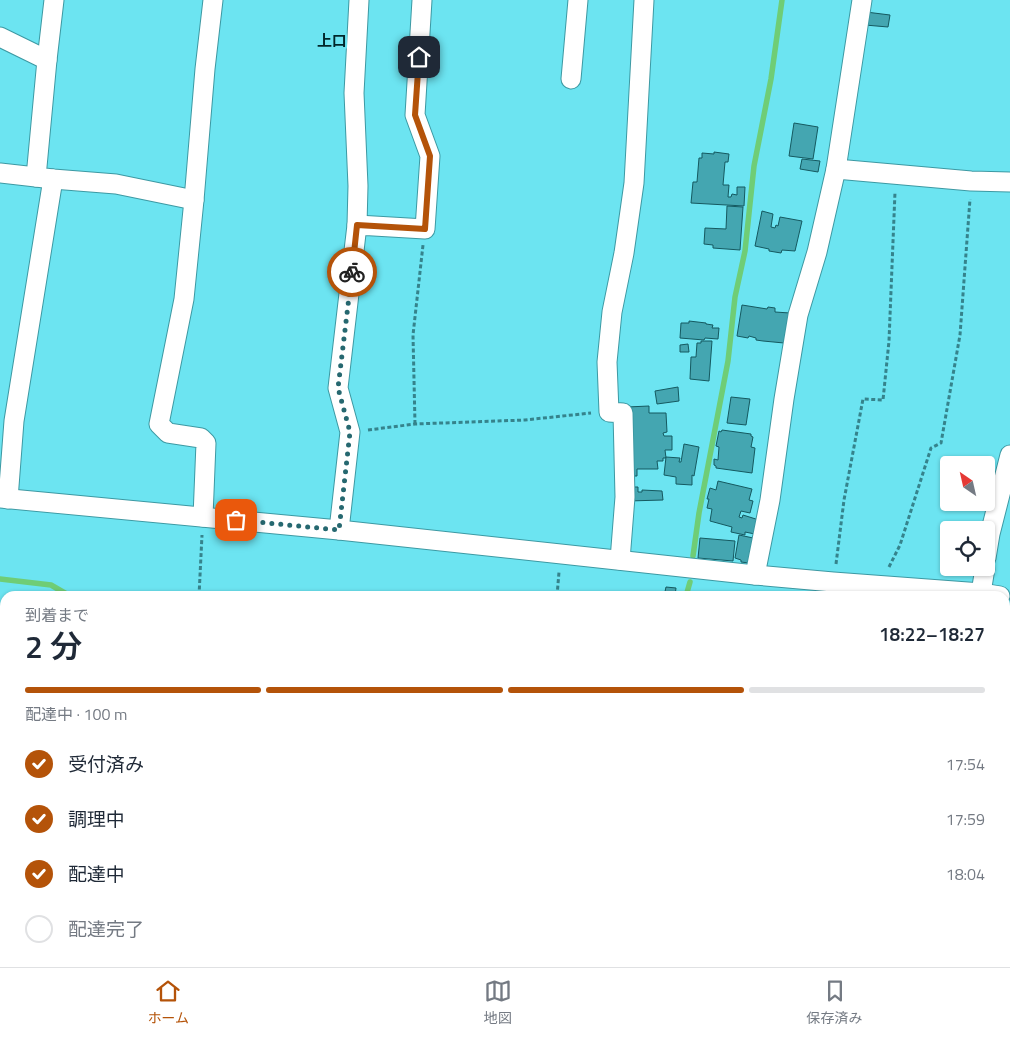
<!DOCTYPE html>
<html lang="ja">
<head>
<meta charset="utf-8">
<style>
	body { margin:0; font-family:"Titillium Web","Noto Sans JP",sans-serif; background:#f6f6f7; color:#1f2937; height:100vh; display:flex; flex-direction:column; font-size:19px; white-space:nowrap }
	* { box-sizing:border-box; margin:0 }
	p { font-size:16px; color:#747a83 }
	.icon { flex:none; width:28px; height:28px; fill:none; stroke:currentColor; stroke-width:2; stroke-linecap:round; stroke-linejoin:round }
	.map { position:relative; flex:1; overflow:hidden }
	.side { position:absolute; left:0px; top:591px; width:1010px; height:376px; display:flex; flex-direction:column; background:#fff; border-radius:15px 15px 0 0; box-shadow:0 1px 4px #0004 }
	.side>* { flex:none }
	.needle { width:32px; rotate:326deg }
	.buttons { position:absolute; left:940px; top:456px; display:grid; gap:10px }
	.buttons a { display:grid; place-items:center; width:55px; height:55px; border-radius:5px; background:#fff; box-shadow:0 1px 4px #0004; font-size:25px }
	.pin { position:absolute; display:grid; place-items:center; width:42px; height:42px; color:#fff; margin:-21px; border-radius:10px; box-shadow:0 2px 8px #0006 }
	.courier { position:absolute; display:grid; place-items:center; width:50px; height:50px; margin:-25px; border:4px solid #b45309; border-radius:50%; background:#fff; color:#222; box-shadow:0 1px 6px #0007 }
	.overview em { font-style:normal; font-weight:600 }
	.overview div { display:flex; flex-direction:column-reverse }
	.overview { display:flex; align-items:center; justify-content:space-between; height:85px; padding:0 25px }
	h1 { font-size:32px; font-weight:600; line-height:38px }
	.bar { display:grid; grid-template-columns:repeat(4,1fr); gap:8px 5px; align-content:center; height:60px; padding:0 25px }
	.bar i { height:6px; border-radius:4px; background:#e0e1e3 }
	.bar .active { background:#b45309 }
	.bar p { grid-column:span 4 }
	ol { padding:0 25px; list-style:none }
	li { display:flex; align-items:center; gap:15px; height:55px }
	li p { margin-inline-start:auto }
	li .icon { padding:5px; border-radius:50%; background:#b45309; color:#fff; stroke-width:4 }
	li:last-child { color:#747a83 }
	li i { width:28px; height:28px; border:2px solid #e0e1e3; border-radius:50% }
	.dock { display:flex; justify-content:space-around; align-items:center; height:70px; border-top:1px solid #e0e1e3; background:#fff; font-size:14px; color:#747a83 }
	.dock a { display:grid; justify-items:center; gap:2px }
	.dock .active { color:#b45309 }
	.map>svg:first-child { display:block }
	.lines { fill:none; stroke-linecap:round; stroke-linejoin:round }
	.stream { stroke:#6fcd76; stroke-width:5.5 }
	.building { fill:#44a6b1; stroke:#155960 }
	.street-casing { stroke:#3d99a3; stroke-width:21 }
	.path { stroke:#35838c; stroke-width:3; stroke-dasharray:4 2.5; stroke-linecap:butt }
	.street { stroke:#fff; stroke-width:19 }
	.done { stroke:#266870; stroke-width:5; stroke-dasharray:0 9 }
	.route { stroke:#b45309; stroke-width:6 }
	.labels { text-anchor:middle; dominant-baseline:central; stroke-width:4; stroke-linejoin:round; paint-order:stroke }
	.neighbourhood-label { font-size:15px; font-weight:bold; fill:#00262a; stroke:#6ce4f1 }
</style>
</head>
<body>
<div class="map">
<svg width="1010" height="967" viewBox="0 0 1010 967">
	<rect width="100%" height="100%" fill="#6ce4f1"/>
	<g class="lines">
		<g class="stream">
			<polyline points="693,556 699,513 728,361 735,297 745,251 754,166 771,79 782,0"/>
			<polyline points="0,579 51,585 70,596"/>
			<polyline points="686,596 690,582"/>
			<polyline points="1005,704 1010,705"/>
			<polyline points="842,967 843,962"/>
		</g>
	</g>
	<g class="building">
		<polygon points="866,12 890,15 888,27 865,25"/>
		<polygon points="794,123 818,127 813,159 789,156"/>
		<polygon points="714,152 729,154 728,162 725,162 723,185 729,185 728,197 731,197 732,194 737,195 737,187 745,187 744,206 691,203 693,182 697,182 699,158 702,158 702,153 714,154"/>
		<polygon points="802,159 820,161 818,172 800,169"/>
		<polygon points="727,206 743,207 740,250 713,248 713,245 704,244 705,228 726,229"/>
		<polygon points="762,211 773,214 771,227 775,228 776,225 778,226 780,217 802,221 795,251 782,250 781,253 769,251 769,249 755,246"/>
		<polygon points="742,305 767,309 768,307 775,308 775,312 790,313 788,334 785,334 784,343 763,341 756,340 756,338 749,336 748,338 737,336"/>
		<polygon points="689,321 706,323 706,324 713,325 712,328 719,328 718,339 705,338 704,340 680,338 681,323 689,323"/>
		<polygon points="701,341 712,341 709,381 690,379 691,357 696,357 697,343 701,343"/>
		<polygon points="688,344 689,352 680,352 680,345"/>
		<polygon points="678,387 679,401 657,404 655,391"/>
		<polygon points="731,397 750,399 746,425 727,423"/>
		<polygon points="649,406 649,413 666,413 667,432 663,433 664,436 672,436 672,450 665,450 666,458 663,458 663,461 657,461 658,469 637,469 637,476 628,476 627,407"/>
		<polygon points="722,430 751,434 751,436 753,437 751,447 755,448 752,473 716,468 716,466 714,465 714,459 718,460 719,447 716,446 719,431 721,432"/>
		<polygon points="684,444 699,447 694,476 692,475 692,485 676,484 676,477 664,475 666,457 680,458 679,462 681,462"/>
		<polygon points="718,481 752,489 749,500 753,501 750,513 741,511 739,517 742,518 743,515 759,520 755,534 745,532 745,535 731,532 732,527 710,521 712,509 707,508 709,499 707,499 710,488 716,490"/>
		<polygon points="628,487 638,487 638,492 642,492 642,490 662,491 663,500 628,501"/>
		<polygon points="739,535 758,539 749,563 741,562 741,560 735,558"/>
		<polygon points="700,538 735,541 733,561 698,558"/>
		<polygon points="666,587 676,588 675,596 664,596"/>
		<polygon points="1010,624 1010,646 1005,645 1005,630 1009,630"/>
		<polygon points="1005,648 1010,649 1010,700 1005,699"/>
	</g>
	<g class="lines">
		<g class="street-casing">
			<g id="street">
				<polyline points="54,0 47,60 36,177 53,179 116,184 194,200"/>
				<polyline points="862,0 836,169 971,181 1010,182"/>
				<polyline points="0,37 47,60"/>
				<polyline points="571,79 578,0"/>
				<polyline points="0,173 36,177"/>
				<polyline points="357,225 358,186 354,93 359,0"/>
				<polyline points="0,498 339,530 755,575 833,582 981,593 1000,596"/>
				<polyline points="8,499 14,421 53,179"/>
				<polyline points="203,517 206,443 201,438 168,433 159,424 184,299 194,200 205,69 213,0"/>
				<polyline points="339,530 350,432 338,388 357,225 425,229 430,156 415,115 422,0"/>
				<polyline points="986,558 990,534 1010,455"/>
				<polyline points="620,560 625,497 623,413 609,412 607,362 612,312 624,253 634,183 644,0"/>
				<polyline points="755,575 770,500 784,399 798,315 817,252 836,169"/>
				<polyline points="981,593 985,568"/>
				<polyline points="1005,861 1010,819"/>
				<polyline points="990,967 991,962"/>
			</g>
		</g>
		<g class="path">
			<polyline points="415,424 413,335 423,245"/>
			<polyline points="368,430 415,424 525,420 591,413"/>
			<polyline points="836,564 844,500 863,399 883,400 889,341 895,192"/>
			<polyline points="889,567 900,545 931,448 941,443 960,335 970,199"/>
			<polyline points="199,596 202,535"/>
			<polyline points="557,596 559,572"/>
			<polyline points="158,967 158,962"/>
			<polyline points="466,967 468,962"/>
		</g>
		<use href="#street" class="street"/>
	</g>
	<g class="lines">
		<polyline class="done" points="236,520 339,530 350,432 338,388 352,272"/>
		<polyline class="route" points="352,272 357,225 425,229 430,156 415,115 419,57"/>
	</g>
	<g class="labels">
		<g class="neighbourhood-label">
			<text x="332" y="40">上口</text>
		</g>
	</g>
</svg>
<div class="buttons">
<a><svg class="needle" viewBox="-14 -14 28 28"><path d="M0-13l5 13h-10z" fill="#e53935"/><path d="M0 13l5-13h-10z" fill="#747a83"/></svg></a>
<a><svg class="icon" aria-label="locate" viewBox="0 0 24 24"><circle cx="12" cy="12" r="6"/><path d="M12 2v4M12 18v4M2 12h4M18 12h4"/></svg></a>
</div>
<div class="pin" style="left:236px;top:520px;background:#ea580c"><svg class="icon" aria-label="bag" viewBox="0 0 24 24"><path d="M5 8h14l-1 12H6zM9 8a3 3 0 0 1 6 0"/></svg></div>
<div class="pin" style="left:419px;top:57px;background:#1f2937"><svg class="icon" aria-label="home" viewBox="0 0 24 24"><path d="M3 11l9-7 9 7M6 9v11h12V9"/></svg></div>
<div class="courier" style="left:352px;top:272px"><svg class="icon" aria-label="bike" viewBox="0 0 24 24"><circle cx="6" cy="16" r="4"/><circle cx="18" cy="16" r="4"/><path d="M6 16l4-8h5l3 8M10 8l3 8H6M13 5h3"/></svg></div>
<section class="side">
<div class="overview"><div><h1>2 分</h1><p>到着まで</p></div><em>18:22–18:27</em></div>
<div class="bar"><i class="active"></i><i class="active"></i><i class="active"></i><i></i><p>配達中 · 100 m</p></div>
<ol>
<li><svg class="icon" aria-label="check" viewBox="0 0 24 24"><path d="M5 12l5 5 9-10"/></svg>受付済み<p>17:54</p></li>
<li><svg class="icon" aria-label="check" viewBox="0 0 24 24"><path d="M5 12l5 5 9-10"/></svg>調理中<p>17:59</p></li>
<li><svg class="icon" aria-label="check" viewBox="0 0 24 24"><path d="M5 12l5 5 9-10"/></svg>配達中<p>18:04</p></li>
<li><i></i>配達完了</li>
</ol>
</section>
</div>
<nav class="dock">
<a class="active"><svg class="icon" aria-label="home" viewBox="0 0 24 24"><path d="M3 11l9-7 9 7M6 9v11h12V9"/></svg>ホーム</a>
<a><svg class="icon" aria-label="map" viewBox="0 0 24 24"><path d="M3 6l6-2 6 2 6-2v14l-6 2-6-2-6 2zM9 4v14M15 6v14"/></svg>地図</a>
<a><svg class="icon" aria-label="saved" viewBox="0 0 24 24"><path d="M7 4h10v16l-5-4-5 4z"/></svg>保存済み</a>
</nav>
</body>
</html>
